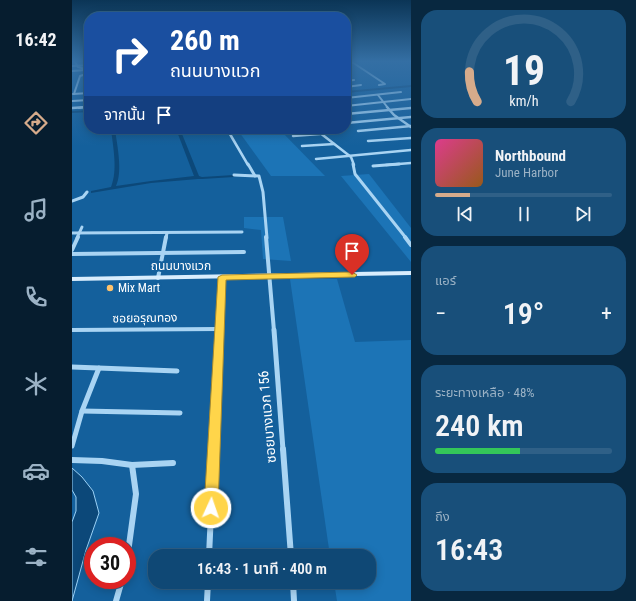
<!DOCTYPE html>
<html lang="th">
<head>
<meta charset="utf-8">
<style>
  :root { --surface:#0f4875; --page:#184f7a; --text:#f1f3f6; --muted:#9bb2c5; --line:#2f6087; --accent:#d6ab8b }
  body { margin:0; font-family:"Roboto Condensed","Noto Sans Thai",sans-serif; background:var(--page); color:var(--text); height:100vh; display:flex; flex-direction:column; font-size:15px; white-space:nowrap }
  * { box-sizing:border-box; margin:0 }
  p { font-size:13px; color:var(--muted) }
  .icon { flex:none; width:22px; height:22px; fill:none; stroke:currentColor; stroke-width:2; stroke-linecap:round; stroke-linejoin:round }
  .map { position:relative; flex:1; overflow:hidden }
  .sheet { display:flex; flex-direction:column; gap:10px; padding:10px; background:#082840; width:225px }
  .sheet>* { flex:none }
  .guide { position:absolute; left:12px; top:12px; width:267px; height:122px; border-radius:16px; box-shadow:0 2px 10px #0003,0 0 0 1px var(--line); background:#1a4fa0; color:#fff; overflow:hidden }
  .speed { position:absolute; left:12px; top:537px; display:flex; gap:8px; font-size:20px; font-weight:700; text-align:center }
  .speed>* { display:grid; place-content:center; width:52px; height:52px; border-radius:50%; background:var(--surface); box-shadow:0 2px 10px #0003,0 0 0 1px var(--line); line-height:1 }
  .speed .limit { border:6px solid #d22; background:#fff; color:#111 }
  .pin { position:absolute; display:grid; place-items:center; width:34px; height:34px; color:#fff; margin:-41px -17px; border-radius:50% 50% 50% 0; rotate:-45deg; box-shadow:0 0 4px #0007 }
  .pin .icon { rotate:45deg }
  .me { position:absolute; width:44px; margin:-22px; rotate:3deg; stroke-linejoin:round; filter:drop-shadow(0 0 3px #0008) }
  .turn { display:flex; align-items:center; gap:14px; height:84px; padding:0 20px; font-size:18px }
  .turn .icon { width:52px; height:52px; stroke-width:2.5 }
  .turn b { display:block; font-size:28px; line-height:34px }
  .then { display:flex; align-items:center; height:38px; padding:0 20px; background:#0003; gap:8px; font-size:15px }
  .big { font-size:30px; font-weight:600; line-height:1.1 }
  .sheet .card { flex:1; display:flex; flex-direction:column; justify-content:center; gap:6px; min-width:0; padding:0 14px; border-radius:16px; background:var(--page) }
  .sheet .dial { align-items:center; gap:0 }
  .dial svg { height:104px; overflow:visible; fill:none; stroke:var(--line); stroke-width:7; stroke-linecap:round; text-anchor:middle }
  .dial text { fill:var(--text); stroke:none }
  .song { display:flex; align-items:center; gap:12px }
  .cover { width:48px; height:48px; border-radius:6px; background:linear-gradient(135deg,hsl(330 70% 55%),hsl(30 70% 35%)) }
  .played { height:4px; border-radius:2px; background:linear-gradient(90deg,var(--accent) 20%,var(--line) 20%) }
  .keys { display:flex; justify-content:space-around; direction:ltr }
  .heat { display:flex; justify-content:space-between; align-items:center; font-size:22px; direction:ltr }
  .charge { height:6px; border-radius:3px; background:linear-gradient(90deg,#34c759 48%,var(--line) 0) }
  .trip { position:absolute; left:76px; top:549px; width:228px; height:40px; border-radius:16px; background:var(--surface); box-shadow:0 2px 10px #0003,0 0 0 1px var(--line); font-weight:600; line-height:40px; text-align:center }
  main { display:flex; flex:1; min-height:0 }
  .tab-bar { display:flex; flex-direction:column; width:72px; justify-content:space-around; align-items:center; background:#061d2f; color:var(--muted) }
  .tab-bar .icon { width:28px; height:28px }
  .tab-bar .active { color:var(--accent) }
  .tab-bar b { font-size:18px; color:var(--text) }
  .map>svg:first-child { display:block }
</style>
</head>
<body>
<main>
<nav class="tab-bar">
<b>16:42</b>
<svg class="icon active" aria-label="directions" viewBox="0 0 24 24"><path d="M12 3l9 9-9 9-9-9zM9 14v-3h6M13 9l2 2-2 2"/></svg>
<svg class="icon" aria-label="music" viewBox="0 0 24 24"><path d="M9 18V5l10-2v13"/><circle cx="6" cy="18" r="3"/><circle cx="16" cy="16" r="3"/></svg>
<svg class="icon" aria-label="phone" viewBox="0 0 24 24"><path d="M5 4h4l2 5-3 2q2 4 5 5l2-3 5 2v4C11 20 4 13 5 4z"/></svg>
<svg class="icon" aria-label="climate" viewBox="0 0 24 24"><path d="M12 3v18M4 7l16 10M4 17L20 7"/></svg>
<svg class="icon" aria-label="car" viewBox="0 0 24 24"><path d="M5 17H2v-5l4-1 3-4h7l3 4 3 1v5h-3M9 17h6M6 11h13"/><circle cx="7" cy="17" r="2"/><circle cx="17" cy="17" r="2"/></svg>
<svg class="icon" aria-label="filters" viewBox="0 0 24 24"><path d="M4 7h16M4 17h16"/><circle cx="9" cy="7" r="2"/><circle cx="15" cy="17" r="2"/></svg>
</nav>
<div class="map">
<svg width="339" height="601" viewBox="0 0 339 601">
  <rect width="100%" height="100%" fill="#14609c"/>
  <!-- green -->
  <g fill="#1c74b6">
    <path d="M165,129H207L253,176H199Z"/>
    <path d="M297,174L339,228V262L269,176Z"/>
    <path d="M172,217H211L219,261L191,259L189,230L172,228Z"/>
    <path d="M218,279H265L283,342L339,340V601H265L262,582H297V556H258Z"/>
  </g>
  <!-- water -->
  <path fill="#0c4879" stroke="#9bd1f6" d="M0,468L10,477L21,491L27,513L14,550L0,601V522L4,511V497L0,490Z"/>
  <g fill="none" stroke-linecap="round" stroke-linejoin="round">
    <!-- canal -->
    <g fill="#0c4879" fill-rule="evenodd">
      <path d="M339,85V87L274,93V91Z"/>
      <path d="M17,110V112L0,113V111Z"/>
      <path d="M39,129H43C45,145 51,171 44,186L79,181L122,176L104,129H108L127,176L130,177L162,175L164,176L162,177L130,179H126L79,183L19,193V191L39,187C46,170 41,147 39,129Z"/>
    </g>
    <!-- minor-far5 -->
    <g stroke="#a9d4f3" stroke-width="2">
      <path d="M3,62L6,67L17,70"/>
      <path d="M280,62L313,84L307,85"/>
      <path d="M0,66L17,65"/>
      <path d="M0,71L13,70"/>
      <path d="M274,81L282,80"/>
      <path d="M274,87L289,85"/>
      <path d="M1,94L17,93"/>
      <path d="M2,94L8,76L17,73"/>
      <path d="M306,95L316,108"/>
      <path d="M274,98L329,92"/>
      <path d="M0,101L17,100"/>
      <path d="M274,106L339,99"/>
      <path d="M7,108L14,107L13,100"/>
    </g>
    <!-- minor-far4 -->
    <g stroke="#a9d4f3" stroke-width="2.5">
      <path d="M315,107L322,115L339,127"/>
      <path d="M0,108L14,107"/>
      <path d="M274,114L339,108"/>
      <path d="M274,123L339,117"/>
      <path d="M155,129L176,165"/>
      <path d="M243,129L279,157L282,165"/>
      <path d="M286,131L339,126"/>
      <path d="M221,136L248,134"/>
      <path d="M296,141L339,138"/>
      <path d="M230,146L262,144"/>
      <path d="M244,159L339,150"/>
      <path d="M314,165L339,163"/>
    </g>
    <!-- minor-far3 -->
    <g stroke="#a9d4f3" stroke-width="3">
      <path d="M176,164L183,176"/>
      <path d="M281,164L283,174L334,238"/>
      <path d="M301,166L327,164"/>
      <path d="M162,175L187,176L191,192L195,238"/>
      <path d="M0,201L11,197L15,192"/>
      <path d="M0,233L170,232"/>
      <path d="M5,238L10,227"/>
      <path d="M94,238L95,233"/>
    </g>
    <!-- minor-far2 -->
    <g stroke="#a9d4f3" stroke-width="4">
      <path d="M194,237L202,331"/>
      <path d="M333,237L339,245"/>
      <path d="M0,250L6,237"/>
      <path d="M0,254L172,252"/>
      <path d="M86,278L94,237"/>
      <path d="M0,330L147,329"/>
      <path d="M147,331L150,277"/>
    </g>
    <!-- minor-far1 -->
    <g stroke="#a9d4f3" stroke-width="5">
      <path d="M202,330L211,450"/>
      <path d="M0,367L105,371"/>
      <path d="M10,411L108,413"/>
      <path d="M0,446L10,411L27,368"/>
      <path d="M142,450L148,330"/>
    </g>
    <!-- minor -->
    <g stroke="#a9d4f3" stroke-width="6">
      <path d="M211,449L219,556"/>
      <path d="M0,460L30,461L60,465L64,494L55,560"/>
      <path d="M60,465L101,463"/>
      <path d="M137,556L142,449"/>
      <path d="M221,582L222,601"/>
      <path d="M44,601L50,580"/>
      <path d="M135,601L136,582"/>
    </g>
    <!-- secondary -->
    <path fill="#d9edfd" fill-rule="evenodd" d="M339,271V275L0,281V277Z"/>
  </g>
  <!-- sky -->
  <linearGradient id="sky" x2="0" y2="1"><stop stop-color="#0b3556"/><stop offset="0.42" stop-color="#346fa4"/><stop offset="1" stop-color="#346fa4" stop-opacity="0"/></linearGradient>
  <rect width="339" height="146" fill="url(#sky)"/>
  <!-- route -->
  <path fill="#ffd54a" stroke="#a68a30" d="M280,272L285,275L283,277L154,280L146,508L144,513L139,515L134,513L132,508L146,277L150,275Z"/>
  <!-- markers -->
  <circle fill="#ffc36c" stroke="#14609c" stroke-width="1.5" cx="38" cy="288" r="4"/>
  <g text-anchor="middle" stroke-width="4" stroke-linejoin="round" paint-order="stroke">
    <!-- street labels -->
    <g font-size="12" fill="#fff" stroke="#14609c">
      <text x="109" y="270">ถนนบางแวก</text>
      <text transform="translate(73 318) rotate(-1)" y="4">ซอยอรุณทอง</text>
    </g>
    <!-- poi labels -->
    <g font-size="12" fill="#fff" stroke="#14609c" text-anchor="start">
      <text x="46" y="292">Mix Mart</text>
    </g>
    <!-- near-street labels -->
    <g font-size="14" fill="#fff" stroke="#14609c">
      <text transform="translate(195 417) rotate(-95)" y="5">ซอยบางแวก 156</text>
    </g>
  </g>
</svg>
<div class="speed"><div class="limit">30</div></div>
<div class="pin" style="left:280px;top:275px;background:#d93025"><svg class="icon" aria-label="arrive" viewBox="0 0 24 24"><path d="M6 21V4h12l-3 4 3 4H6"/></svg></div>
<svg class="me" style="left:139px;top:508px" viewBox="-20 -20 40 40"><circle r="17" fill="#ffd54a" stroke="#fff" stroke-width="3"/><path d="M0-11L8 9 0 5-8 9z" fill="#fff"/></svg>
<div class="trip">16:43 · 1 นาที · 400 m</div>
<div class="guide">
<div class="turn"><svg class="icon" aria-label="right" viewBox="0 0 24 24"><path d="M7 20v-9h11M14 6l5 5-5 5"/></svg><div><b>260 m</b>ถนนบางแวก</div></div>
<div class="then">จากนั้น<svg class="icon" aria-label="arrive" viewBox="0 0 24 24"><path d="M6 21V4h12l-3 4 3 4H6"/></svg></div>
</div>
</div>
<section class="sheet">
<div class="card dial"><svg viewBox="0 0 100 80">
<path d="M14 69A42 42 0 1 1 86 69"/>
<path d="M14 69A42 42 0 0 1 8 46" stroke="#d6ab8b"/>
<text x="50" y="56" font-size="32" font-weight="700">19</text>
<text x="50" y="72" font-size="11">km/h</text>
</svg></div>
<div class="card">
<div class="song"><i class="cover"></i><div><b>Northbound</b><p>June Harbor</p></div></div>
<div class="played"></div>
<div class="keys"><svg class="icon" aria-label="previous" viewBox="0 0 24 24"><path d="M18 5L8 12l10 7zM5 5v14"/></svg><svg class="icon" aria-label="pause" viewBox="0 0 24 24"><path d="M8 5v14M16 5v14"/></svg><svg class="icon" aria-label="next" viewBox="0 0 24 24"><path d="M6 5l10 7-10 7zM19 5v14"/></svg></div>
</div>
<div class="card"><p>แอร์</p>
<div class="heat"><a>−</a><b class="big">19°</b><a>+</a></div>
</div>
<div class="card"><p>ระยะทางเหลือ · 48%</p><b class="big">240 km</b><div class="charge"></div></div>
<div class="card"><p>ถึง</p><b class="big">16:43</b></div>
</section>
</main>
</body>
</html>
